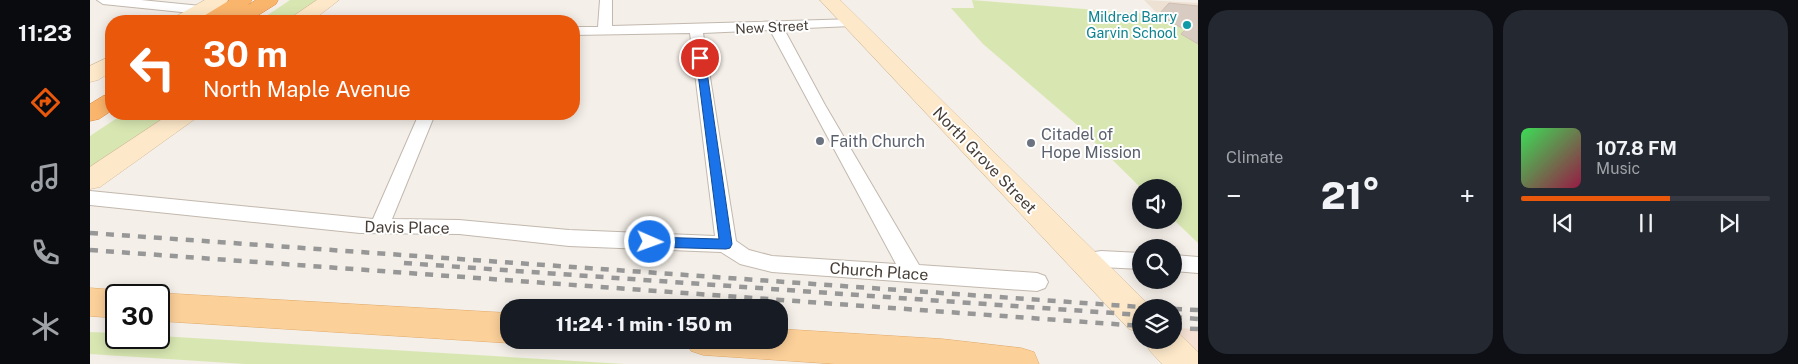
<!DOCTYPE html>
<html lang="en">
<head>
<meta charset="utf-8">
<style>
  :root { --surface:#171b24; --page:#242831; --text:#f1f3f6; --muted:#9ea1a6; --line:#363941; --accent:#ea580c }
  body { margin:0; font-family:"Public Sans",sans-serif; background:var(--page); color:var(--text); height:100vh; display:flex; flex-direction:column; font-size:19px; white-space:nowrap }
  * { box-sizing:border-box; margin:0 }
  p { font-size:16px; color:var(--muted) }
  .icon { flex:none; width:28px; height:28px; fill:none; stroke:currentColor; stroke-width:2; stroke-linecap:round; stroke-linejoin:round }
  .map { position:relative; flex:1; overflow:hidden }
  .sheet { display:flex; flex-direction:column; gap:10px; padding:10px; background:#0d0f14; width:600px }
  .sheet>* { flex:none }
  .top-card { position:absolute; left:15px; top:15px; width:475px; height:105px; border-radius:20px; box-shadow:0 2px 12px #0003; background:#ea580c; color:#fff; overflow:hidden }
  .controls { position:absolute; left:1042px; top:179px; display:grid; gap:10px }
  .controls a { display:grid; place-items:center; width:50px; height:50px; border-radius:50%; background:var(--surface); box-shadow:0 2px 12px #0003; font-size:25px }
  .speed { position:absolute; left:15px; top:284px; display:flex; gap:10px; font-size:25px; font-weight:700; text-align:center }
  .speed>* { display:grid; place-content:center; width:65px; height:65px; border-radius:50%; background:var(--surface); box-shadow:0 2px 12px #0003; line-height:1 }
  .speed .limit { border:2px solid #111; border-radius:8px; background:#fff; color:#111 }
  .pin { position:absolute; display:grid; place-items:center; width:42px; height:42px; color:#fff; margin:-21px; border:2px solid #fff; border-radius:50%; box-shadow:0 1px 5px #0007 }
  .me { position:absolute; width:55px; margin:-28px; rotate:92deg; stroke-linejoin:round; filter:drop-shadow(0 0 4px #0008) }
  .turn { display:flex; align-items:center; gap:18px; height:105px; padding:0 15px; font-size:22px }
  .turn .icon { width:65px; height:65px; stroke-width:2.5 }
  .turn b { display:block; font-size:35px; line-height:42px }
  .big { font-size:38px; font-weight:800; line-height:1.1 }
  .sheet .card { flex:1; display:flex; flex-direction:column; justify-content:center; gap:8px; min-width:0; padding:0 18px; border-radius:20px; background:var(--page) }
  .song { display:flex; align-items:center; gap:15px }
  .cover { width:60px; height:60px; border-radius:8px; background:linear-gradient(135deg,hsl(130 70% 55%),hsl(340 70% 35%)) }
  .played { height:5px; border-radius:2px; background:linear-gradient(90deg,var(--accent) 60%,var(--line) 60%) }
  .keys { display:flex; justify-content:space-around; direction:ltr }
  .heat { display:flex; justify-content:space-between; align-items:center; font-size:28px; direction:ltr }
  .sheet .tiles { flex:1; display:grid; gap:10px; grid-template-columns:repeat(2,1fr) }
  .trip { position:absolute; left:410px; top:299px; width:288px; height:50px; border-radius:20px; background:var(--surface); box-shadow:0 2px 12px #0003; font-weight:800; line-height:50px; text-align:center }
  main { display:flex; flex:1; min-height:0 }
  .tabs { display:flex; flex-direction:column; width:90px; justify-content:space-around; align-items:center; background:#090b0e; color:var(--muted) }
  .tabs .icon { width:35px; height:35px }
  .tabs .active { color:var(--accent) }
  .tabs b { font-size:22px; color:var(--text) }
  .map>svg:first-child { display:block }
</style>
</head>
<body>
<main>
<nav class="tabs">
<b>11:23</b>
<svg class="icon active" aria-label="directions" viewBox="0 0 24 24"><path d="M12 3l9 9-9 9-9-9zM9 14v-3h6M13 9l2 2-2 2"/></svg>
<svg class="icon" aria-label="music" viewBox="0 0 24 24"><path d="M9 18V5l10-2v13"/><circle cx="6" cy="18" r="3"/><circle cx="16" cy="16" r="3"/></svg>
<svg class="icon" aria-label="phone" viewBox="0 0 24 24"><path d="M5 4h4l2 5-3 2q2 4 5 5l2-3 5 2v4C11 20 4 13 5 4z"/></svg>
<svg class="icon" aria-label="climate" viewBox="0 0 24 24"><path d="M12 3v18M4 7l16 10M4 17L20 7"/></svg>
</nav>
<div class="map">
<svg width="1108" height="364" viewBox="0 0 1108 364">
  <rect width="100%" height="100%" fill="#f4efe8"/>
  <!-- commercial -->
  <path fill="#f5e2d4" d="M1084,328L1108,329V364L1084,340Z"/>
  <!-- education -->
  <path fill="#ede1d3" d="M1054,0L1108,3V42L1092,35L1094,29L1069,15Z"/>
  <!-- green -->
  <g fill="#d8e7b2">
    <path d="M200,0H229L200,21H169Z"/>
    <path d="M882,0L1069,15L1094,29L1092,35L1108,42V243L1084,220V188H1051L986,124L893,44L861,8H884Z"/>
    <path d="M33,114H87L0,176V136Z"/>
    <path d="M0,332L26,333V338H69V336L535,364H155L0,354Z"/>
  </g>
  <!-- building -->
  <path fill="#d8cbc1" stroke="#d0bfb1" d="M1079,3L1108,6V44L1091,34L1095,30L1078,20L1080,18L1070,13Z"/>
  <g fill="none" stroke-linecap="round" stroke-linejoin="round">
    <!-- minor casing -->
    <g stroke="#c2b8ae" stroke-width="2">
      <g id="minor">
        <path d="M7,0H51L111,6L118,10L111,14L13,4Z"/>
        <path d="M510,0H522V26L766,19L768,22L761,26L694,29L735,105L829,265L947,273L955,276L958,282L955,288L947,291L682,272L650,264L631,252L479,246L369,234L270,233L0,205V191L283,219L329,114H345L302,219L369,220L479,230L625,236L600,33L484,35V27H508ZM680,30L806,264L682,256L659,250L646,241L613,33Z"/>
        <path d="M1011,251L1051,253V269L1011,267L994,269L986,267L983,261L986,255Z"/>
        <path d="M1084,255L1108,257V273L1084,271Z"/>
      </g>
    </g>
    <!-- secondary casing -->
    <g stroke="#d6bd9c" stroke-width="1">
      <g id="secondary">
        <path d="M115,0H138L136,4L106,21H82L85,17Z"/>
        <path d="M227,0H249L222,21H199L202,17Z"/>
        <path d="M730,0H750L1062,308H1051V333L1039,329Z"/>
        <path d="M21,56V72L8,80L0,82V66Z"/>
        <path d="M80,114H108L105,119L10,187L0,189V167Z"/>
        <path d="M1084,329L1108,352V364H1072L1060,351L1054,340H1084Z"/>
      </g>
    </g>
    <!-- primary casing -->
    <g stroke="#e1aa69" stroke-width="1">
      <g id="primary">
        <path d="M0,288L26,290L38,294L26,295V318L0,316Z"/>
        <path d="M69,293L419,313V340H427L419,343L69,321V295H63Z"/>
        <path d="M689,329L852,339L931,348L944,352L949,364H746L613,355L601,351L595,340H689Z"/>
      </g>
    </g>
    <!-- motorway casing -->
    <g stroke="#da873c" stroke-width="1">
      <g id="motorway">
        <path d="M140,0H162L158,5L166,0H188L186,4L159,21H136L139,17L132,21H109L112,17Z"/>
        <path d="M21,94V111L9,119L0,121V104L13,96Z"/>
      </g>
    </g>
    <!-- minor -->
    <use href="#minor" fill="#fff" fill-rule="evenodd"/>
    <!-- secondary -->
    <use href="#secondary" fill="#fde8c9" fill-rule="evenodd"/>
    <!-- primary -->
    <use href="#primary" fill="#fcd099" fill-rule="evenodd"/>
    <!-- motorway -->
    <use href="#motorway" fill="#fab56d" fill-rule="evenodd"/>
    <!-- rail -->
    <g stroke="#979797" stroke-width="4.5" stroke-dasharray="8 8" stroke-linecap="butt">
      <path d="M0,233L1065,308"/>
      <path d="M0,250L1051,326"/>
      <path d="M314,263L1051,315"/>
      <path d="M1084,309L1108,310"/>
      <path d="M1084,317L1108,319"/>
      <path d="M1084,328L1108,329"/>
    </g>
  </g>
  <!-- route -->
  <path fill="#1a73e8" stroke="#114b97" d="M607,56H613L615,58L642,244L640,248L636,249L560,247L556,245L554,242L556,239L560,237L629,239L606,58Z"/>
  <!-- markers -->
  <circle fill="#0f9aa8" stroke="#fff" stroke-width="2" cx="1097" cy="25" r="5"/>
  <g fill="#6b7280" stroke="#fff" stroke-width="2">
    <circle cx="730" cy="141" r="5"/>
    <circle cx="941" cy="143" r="5"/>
  </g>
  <g text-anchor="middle" stroke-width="4" stroke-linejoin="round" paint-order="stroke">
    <!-- far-culture labels -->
    <g font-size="14" fill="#0d838f" stroke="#fff" text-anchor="end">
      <text x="1087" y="22">Mildred Barry<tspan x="1087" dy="16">Garvin School</tspan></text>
    </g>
    <!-- far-street labels -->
    <g font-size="14" fill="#473e37" stroke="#fff">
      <text transform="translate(682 27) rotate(-3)" y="5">New Street</text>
    </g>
    <!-- worship labels -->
    <g font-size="16" fill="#5b616d" stroke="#fff" text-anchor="start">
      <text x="951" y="140">Citadel of<tspan x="951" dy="18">Hope Mission</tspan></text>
      <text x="740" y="147">Faith Church</text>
    </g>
    <!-- street labels -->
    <g font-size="16" fill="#473e37" stroke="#fff">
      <text transform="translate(895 160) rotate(46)" y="6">North Grove Street</text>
      <text transform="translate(317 227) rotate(1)" y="6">Davis Place</text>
      <text transform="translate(789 271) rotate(4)" y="6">Church Place</text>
    </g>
  </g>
</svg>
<div class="controls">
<a><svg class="icon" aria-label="sound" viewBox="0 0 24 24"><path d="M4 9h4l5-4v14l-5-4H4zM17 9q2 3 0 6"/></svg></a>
<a><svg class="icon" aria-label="search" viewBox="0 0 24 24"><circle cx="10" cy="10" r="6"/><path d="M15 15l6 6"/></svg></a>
<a><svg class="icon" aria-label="layers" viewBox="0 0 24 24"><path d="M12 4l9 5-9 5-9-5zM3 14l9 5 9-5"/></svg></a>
</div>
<div class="speed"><div class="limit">30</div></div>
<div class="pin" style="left:610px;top:58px;background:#d93025"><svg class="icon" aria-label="arrive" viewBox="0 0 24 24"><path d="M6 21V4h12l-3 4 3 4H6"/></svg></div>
<svg class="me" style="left:560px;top:242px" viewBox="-20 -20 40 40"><circle r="17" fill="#1a73e8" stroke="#fff" stroke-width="3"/><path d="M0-11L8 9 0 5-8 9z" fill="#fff"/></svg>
<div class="trip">11:24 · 1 min · 150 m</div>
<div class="top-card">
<div class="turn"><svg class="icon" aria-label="left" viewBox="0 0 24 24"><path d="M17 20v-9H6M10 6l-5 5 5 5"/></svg><div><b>30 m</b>North Maple Avenue</div></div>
</div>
</div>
<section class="sheet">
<div class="tiles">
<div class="card"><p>Climate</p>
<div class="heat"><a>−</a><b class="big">21°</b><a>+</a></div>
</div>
<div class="card">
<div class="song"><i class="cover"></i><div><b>107.8 FM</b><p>Music</p></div></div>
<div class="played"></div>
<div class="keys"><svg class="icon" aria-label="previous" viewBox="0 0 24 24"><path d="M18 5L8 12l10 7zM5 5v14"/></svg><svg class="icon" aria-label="pause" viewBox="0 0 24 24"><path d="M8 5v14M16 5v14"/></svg><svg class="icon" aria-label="next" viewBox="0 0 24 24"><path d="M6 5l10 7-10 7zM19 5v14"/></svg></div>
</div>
</div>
</section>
</main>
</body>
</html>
